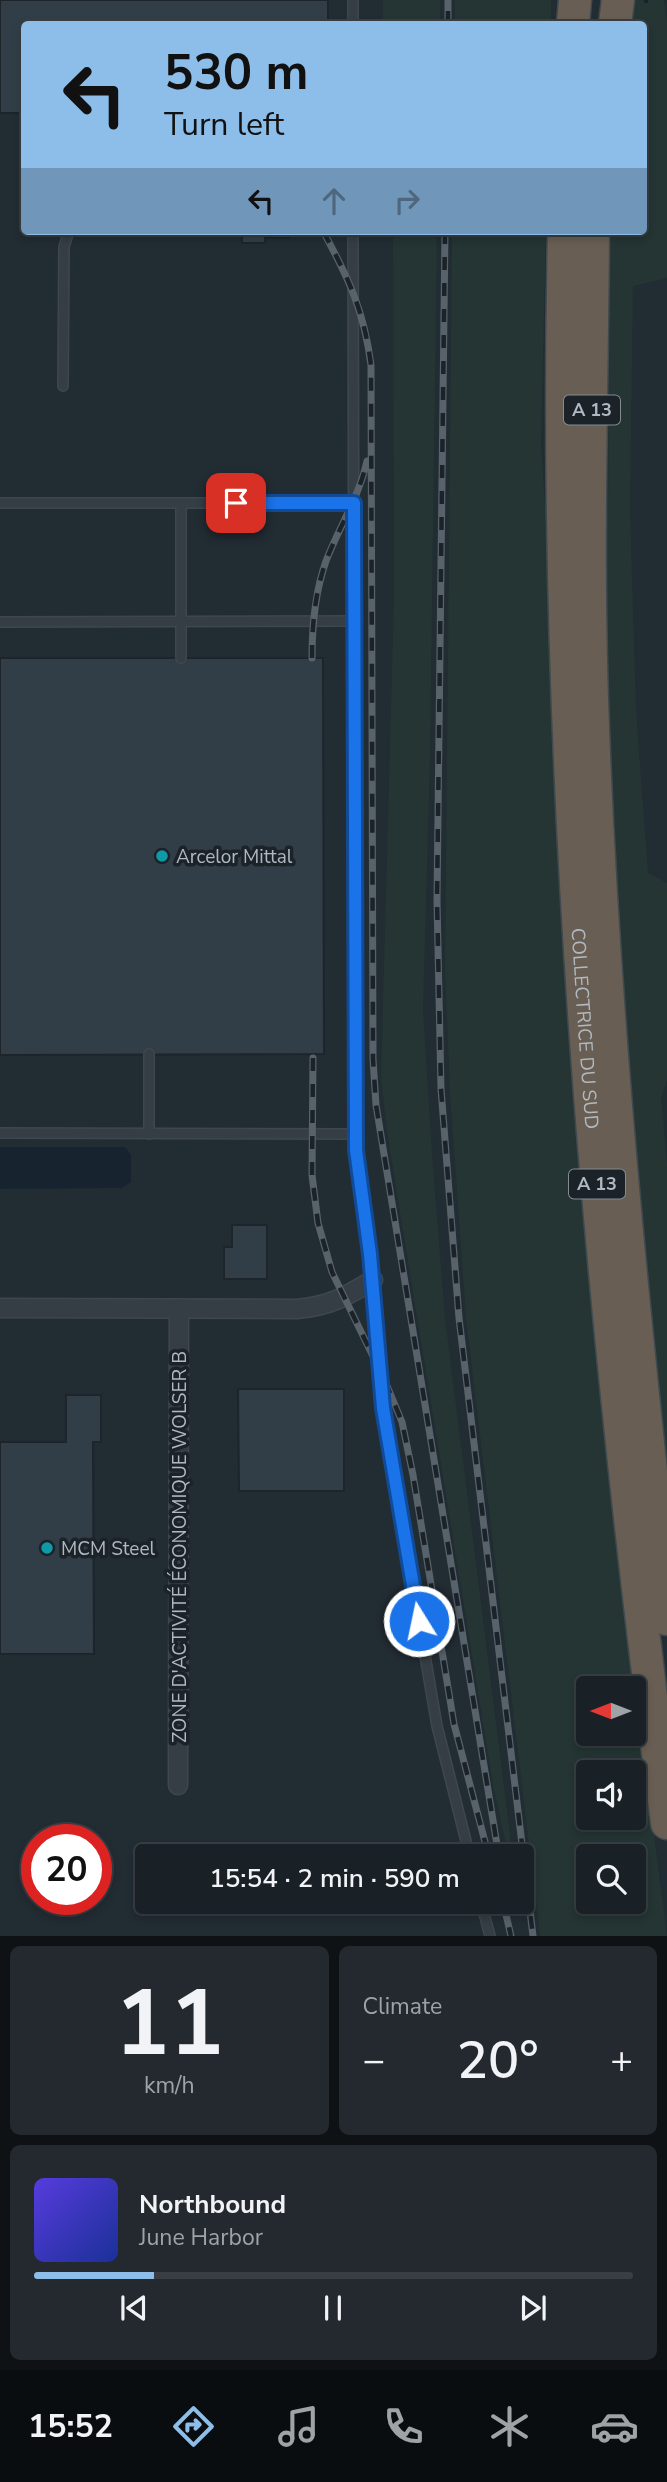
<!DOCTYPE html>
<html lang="en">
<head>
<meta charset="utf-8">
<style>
  :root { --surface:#1a2126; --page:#23292e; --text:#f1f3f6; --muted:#9fa3a7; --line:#383e43; --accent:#8dbde9 }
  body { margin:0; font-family:"Nunito Sans",sans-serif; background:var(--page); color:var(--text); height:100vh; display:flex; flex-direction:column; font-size:26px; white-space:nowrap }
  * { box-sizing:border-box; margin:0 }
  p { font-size:23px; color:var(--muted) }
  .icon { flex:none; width:38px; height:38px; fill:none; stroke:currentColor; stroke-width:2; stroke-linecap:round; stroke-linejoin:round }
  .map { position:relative; height:1936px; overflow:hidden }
  .details { display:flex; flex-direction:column; gap:10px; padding:10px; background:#0e1215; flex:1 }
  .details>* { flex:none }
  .top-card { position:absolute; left:21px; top:21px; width:626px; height:214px; border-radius:7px; box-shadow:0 4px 10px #0003,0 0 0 2px var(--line); background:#8dbde9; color:#111; overflow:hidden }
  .needle { width:46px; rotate:270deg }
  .controls { position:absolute; left:576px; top:1676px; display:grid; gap:14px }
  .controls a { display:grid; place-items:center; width:70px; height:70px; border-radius:7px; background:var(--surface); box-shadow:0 4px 10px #0003,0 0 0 2px var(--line); font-size:35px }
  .speed { position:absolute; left:21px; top:1824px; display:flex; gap:14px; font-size:35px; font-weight:700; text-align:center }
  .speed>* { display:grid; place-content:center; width:91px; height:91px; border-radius:50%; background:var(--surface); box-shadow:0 4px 10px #0003,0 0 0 2px var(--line); line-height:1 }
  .speed .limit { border:10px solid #d22; background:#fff; color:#111 }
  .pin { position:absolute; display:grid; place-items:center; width:60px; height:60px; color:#fff; margin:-30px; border-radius:14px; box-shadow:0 4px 10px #0006 }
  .me { position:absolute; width:77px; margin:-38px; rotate:350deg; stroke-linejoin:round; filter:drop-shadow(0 0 5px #0008) }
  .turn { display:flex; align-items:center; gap:24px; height:147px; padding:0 28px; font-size:32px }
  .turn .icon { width:91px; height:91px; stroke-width:2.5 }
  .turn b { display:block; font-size:49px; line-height:60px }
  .lanes { display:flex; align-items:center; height:66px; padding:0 28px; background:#0003; justify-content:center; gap:35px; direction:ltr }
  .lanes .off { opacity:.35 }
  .big { font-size:52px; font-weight:600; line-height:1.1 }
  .details .tile { flex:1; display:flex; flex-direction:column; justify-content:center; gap:10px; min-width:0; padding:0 24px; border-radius:10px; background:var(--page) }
  .details .dial { align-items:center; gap:0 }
  .dial b { font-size:91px; line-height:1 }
  .song { display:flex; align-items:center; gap:21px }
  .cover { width:84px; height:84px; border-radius:10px; background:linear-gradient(135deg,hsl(250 70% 55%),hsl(230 70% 35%)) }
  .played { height:7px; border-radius:4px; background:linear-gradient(90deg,var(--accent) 20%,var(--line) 20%) }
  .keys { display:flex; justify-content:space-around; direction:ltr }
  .heat { display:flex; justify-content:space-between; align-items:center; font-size:38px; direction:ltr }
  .details .tiles { flex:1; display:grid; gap:10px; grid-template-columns:1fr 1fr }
  .tile:last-child { grid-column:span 2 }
  .trip { position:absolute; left:135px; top:1844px; width:399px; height:70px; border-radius:7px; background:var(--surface); box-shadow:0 4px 10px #0003,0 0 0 2px var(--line); font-weight:600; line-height:70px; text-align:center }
  .tab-bar { display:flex; height:112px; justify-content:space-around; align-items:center; background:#0a0d0f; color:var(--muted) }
  .tab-bar .icon { width:49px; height:49px }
  .tab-bar .selected { color:var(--accent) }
  .tab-bar b { font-size:32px; color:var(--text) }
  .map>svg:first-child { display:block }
</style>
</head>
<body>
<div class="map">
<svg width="667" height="1936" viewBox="0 0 667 1936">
  <rect width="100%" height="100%" fill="#222c33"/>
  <!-- green -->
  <g fill="#243534" fill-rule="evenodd">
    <rect x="383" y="0" width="57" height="24"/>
    <rect x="455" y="0" width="96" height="24"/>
    <path d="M632,0H664L667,22V278L633,286L630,508L636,710L648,873L667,883V1081L661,1097L667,1163V1491L637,1182L618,918L602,586L608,501L610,231H644V24H628Z"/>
    <path d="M393,231H437L430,759L423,1011L432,1154L445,1318L513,1857H509L494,1790L388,1138L381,1078L394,597Z"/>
    <path d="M452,231H546L541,446L629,1639L667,1936H540L466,1318L450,1093L445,971ZM588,1689H634V1734H588ZM588,1773H634V1818H588ZM588,1857H634V1902H588Z"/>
  </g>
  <!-- water -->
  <path fill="#17242f" d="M0,1147H125L131,1155V1182L122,1188L0,1189Z"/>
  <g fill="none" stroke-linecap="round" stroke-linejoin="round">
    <!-- stream -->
    <path stroke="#17242f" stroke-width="4.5" d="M646,1V0"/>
  </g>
  <!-- building -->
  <g fill="#323e47" stroke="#1d252b" stroke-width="2">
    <path d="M0,0H328V21L306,22V24H24V113H0Z"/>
    <path d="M242,231H289V238H265V243H242Z"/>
    <path d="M0,658H323L324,1054L0,1055Z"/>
    <path d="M232,1225H267V1279H224V1247H232Z"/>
    <path d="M238,1389H344V1491H239Z"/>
    <path d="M66,1395H101V1442H93L94,1654H0V1442H66Z"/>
  </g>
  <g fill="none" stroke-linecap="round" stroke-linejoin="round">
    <!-- service casing -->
    <g stroke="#3f474e" stroke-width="12">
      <g id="service">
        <path d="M353,0V24"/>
        <path d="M353,231L355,1134L357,1165L370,1254L383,1408L437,1726L470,1857"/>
        <path d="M63,386L64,247L69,231"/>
        <path d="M0,503H354"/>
        <path d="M181,503V658"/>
        <path d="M0,622L354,621"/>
        <path d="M0,1133L355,1134"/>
        <path d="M149,1134V1054"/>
        <path d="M481,1902L490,1936"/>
      </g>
    </g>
    <!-- minor casing -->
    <g stroke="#3f474e" stroke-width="21">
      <g id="minor">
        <path d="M0,1308L297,1309C330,1306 345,1297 373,1280"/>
        <path d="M178,1785L179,1309"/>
      </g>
    </g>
    <!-- motorway casing -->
    <g stroke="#40494f" stroke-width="35">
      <g id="motorway">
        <path d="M573,24L575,0"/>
        <path d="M615,24L618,0"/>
        <path id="s1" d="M564,231C552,763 598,1295 667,1823"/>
        <path d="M593,231C592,387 587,543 592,699C602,1007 633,1313 667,1619"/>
      </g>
    </g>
    <!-- service -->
    <use href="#service" stroke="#353e44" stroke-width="9"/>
    <!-- minor -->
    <use href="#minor" stroke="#353e44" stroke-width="18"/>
    <!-- motorway -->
    <use href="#motorway" stroke="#695e53" stroke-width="32"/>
    <!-- rail casing -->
    <g stroke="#58626b" stroke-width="7">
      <g id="rail">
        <path d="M448,24V0"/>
        <path d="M323,231C349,279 364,311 371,365L373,1059L376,1105L499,1857"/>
        <path d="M445,231L437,900L441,1089L459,1318L533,1936"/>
        <path d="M312,658C312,625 315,592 326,561C339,527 359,497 367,461"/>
        <path d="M313,1058L312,1175L318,1223L332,1272L385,1381L402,1422L413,1475L454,1724L489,1857"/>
        <path d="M503,1902L511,1936"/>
      </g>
    </g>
    <!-- rail -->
    <use href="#rail" stroke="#1b2329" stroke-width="4.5" stroke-dasharray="13" stroke-linecap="butt"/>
  </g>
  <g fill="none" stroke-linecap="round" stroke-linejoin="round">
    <!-- route casing -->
    <g stroke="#114b97" stroke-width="18">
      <path id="route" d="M236,503H354L356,1150L370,1254L383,1408L419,1621"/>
    </g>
    <!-- route -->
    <use href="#route" stroke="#1a73e8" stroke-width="12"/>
  </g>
  <!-- markers -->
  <g fill="#0f9aa8" stroke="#1b2329" stroke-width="2.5">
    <circle cx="162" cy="856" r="7"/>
    <circle cx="47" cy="1548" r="7"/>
  </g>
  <g text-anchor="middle" stroke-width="7" stroke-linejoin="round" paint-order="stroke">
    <!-- shield labels -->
    <g fill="#1b2329" stroke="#838c93" stroke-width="2">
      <rect x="564" y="395.5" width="56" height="29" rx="5"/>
      <rect x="569" y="1169.5" width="56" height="29" rx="5"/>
    </g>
    <g font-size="18" font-weight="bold" fill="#b0b9c1">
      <text x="592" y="416">A 13</text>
      <text x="597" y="1190">A 13</text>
    </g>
    <!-- poi labels -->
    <g font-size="19" fill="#b0b9c1" stroke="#1b2329" text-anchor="start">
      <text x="176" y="863">Arcelor Mittal</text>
      <text x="61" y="1555">MCM Steel</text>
    </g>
    <!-- street labels -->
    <g font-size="19" fill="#b0b9c1" stroke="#1b2329">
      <text dy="7" stroke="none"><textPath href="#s1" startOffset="798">COLLECTRICE DU SUD</textPath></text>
      <text transform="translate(179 1547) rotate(-90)" y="7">ZONE D'ACTIVITÉ ÉCONOMIQUE WOLSER B</text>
    </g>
  </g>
</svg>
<div class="controls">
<a><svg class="needle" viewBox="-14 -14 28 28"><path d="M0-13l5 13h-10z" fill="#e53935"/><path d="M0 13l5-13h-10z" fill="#9fa3a7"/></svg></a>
<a><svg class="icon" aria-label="sound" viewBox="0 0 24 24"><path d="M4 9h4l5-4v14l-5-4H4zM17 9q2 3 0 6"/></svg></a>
<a><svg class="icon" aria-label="search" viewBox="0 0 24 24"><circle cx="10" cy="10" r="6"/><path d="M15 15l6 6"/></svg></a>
</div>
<div class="speed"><div class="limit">20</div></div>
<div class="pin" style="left:236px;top:503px;background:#d93025"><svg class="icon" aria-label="arrive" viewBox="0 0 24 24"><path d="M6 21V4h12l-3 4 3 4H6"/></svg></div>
<svg class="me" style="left:419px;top:1621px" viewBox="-20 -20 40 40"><circle r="17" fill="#1a73e8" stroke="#fff" stroke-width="3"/><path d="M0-11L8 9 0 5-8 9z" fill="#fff"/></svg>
<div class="trip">15:54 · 2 min · 590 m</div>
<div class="top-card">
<div class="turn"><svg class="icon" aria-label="left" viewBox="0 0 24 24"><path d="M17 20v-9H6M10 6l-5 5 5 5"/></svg><div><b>530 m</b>Turn left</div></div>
<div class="lanes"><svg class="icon" aria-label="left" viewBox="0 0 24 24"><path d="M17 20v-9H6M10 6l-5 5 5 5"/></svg><svg class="icon off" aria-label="ahead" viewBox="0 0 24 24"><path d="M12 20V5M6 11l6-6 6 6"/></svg><svg class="icon off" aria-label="right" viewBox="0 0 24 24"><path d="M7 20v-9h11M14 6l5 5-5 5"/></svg></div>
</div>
</div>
<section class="details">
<div class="tiles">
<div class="tile dial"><b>11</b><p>km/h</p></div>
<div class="tile"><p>Climate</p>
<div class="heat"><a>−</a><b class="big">20°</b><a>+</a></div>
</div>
<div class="tile">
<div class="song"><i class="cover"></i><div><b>Northbound</b><p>June Harbor</p></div></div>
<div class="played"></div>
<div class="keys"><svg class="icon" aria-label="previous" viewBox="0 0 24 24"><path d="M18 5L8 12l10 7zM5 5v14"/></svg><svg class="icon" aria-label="pause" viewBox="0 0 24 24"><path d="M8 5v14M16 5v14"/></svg><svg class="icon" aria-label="next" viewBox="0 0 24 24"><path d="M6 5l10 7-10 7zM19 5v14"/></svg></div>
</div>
</div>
</section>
<nav class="tab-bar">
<b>15:52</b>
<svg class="icon selected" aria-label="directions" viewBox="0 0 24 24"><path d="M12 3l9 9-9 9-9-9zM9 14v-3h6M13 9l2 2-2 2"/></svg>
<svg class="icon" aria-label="music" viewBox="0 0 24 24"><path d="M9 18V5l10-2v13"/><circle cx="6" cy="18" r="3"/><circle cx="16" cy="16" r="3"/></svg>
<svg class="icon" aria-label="phone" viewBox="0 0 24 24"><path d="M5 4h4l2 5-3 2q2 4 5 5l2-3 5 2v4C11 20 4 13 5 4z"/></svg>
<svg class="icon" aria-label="climate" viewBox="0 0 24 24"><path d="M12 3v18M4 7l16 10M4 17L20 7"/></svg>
<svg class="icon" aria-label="car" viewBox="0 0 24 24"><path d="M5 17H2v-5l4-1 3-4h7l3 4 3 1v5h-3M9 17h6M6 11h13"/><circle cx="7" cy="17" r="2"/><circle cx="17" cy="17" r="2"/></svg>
</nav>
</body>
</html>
